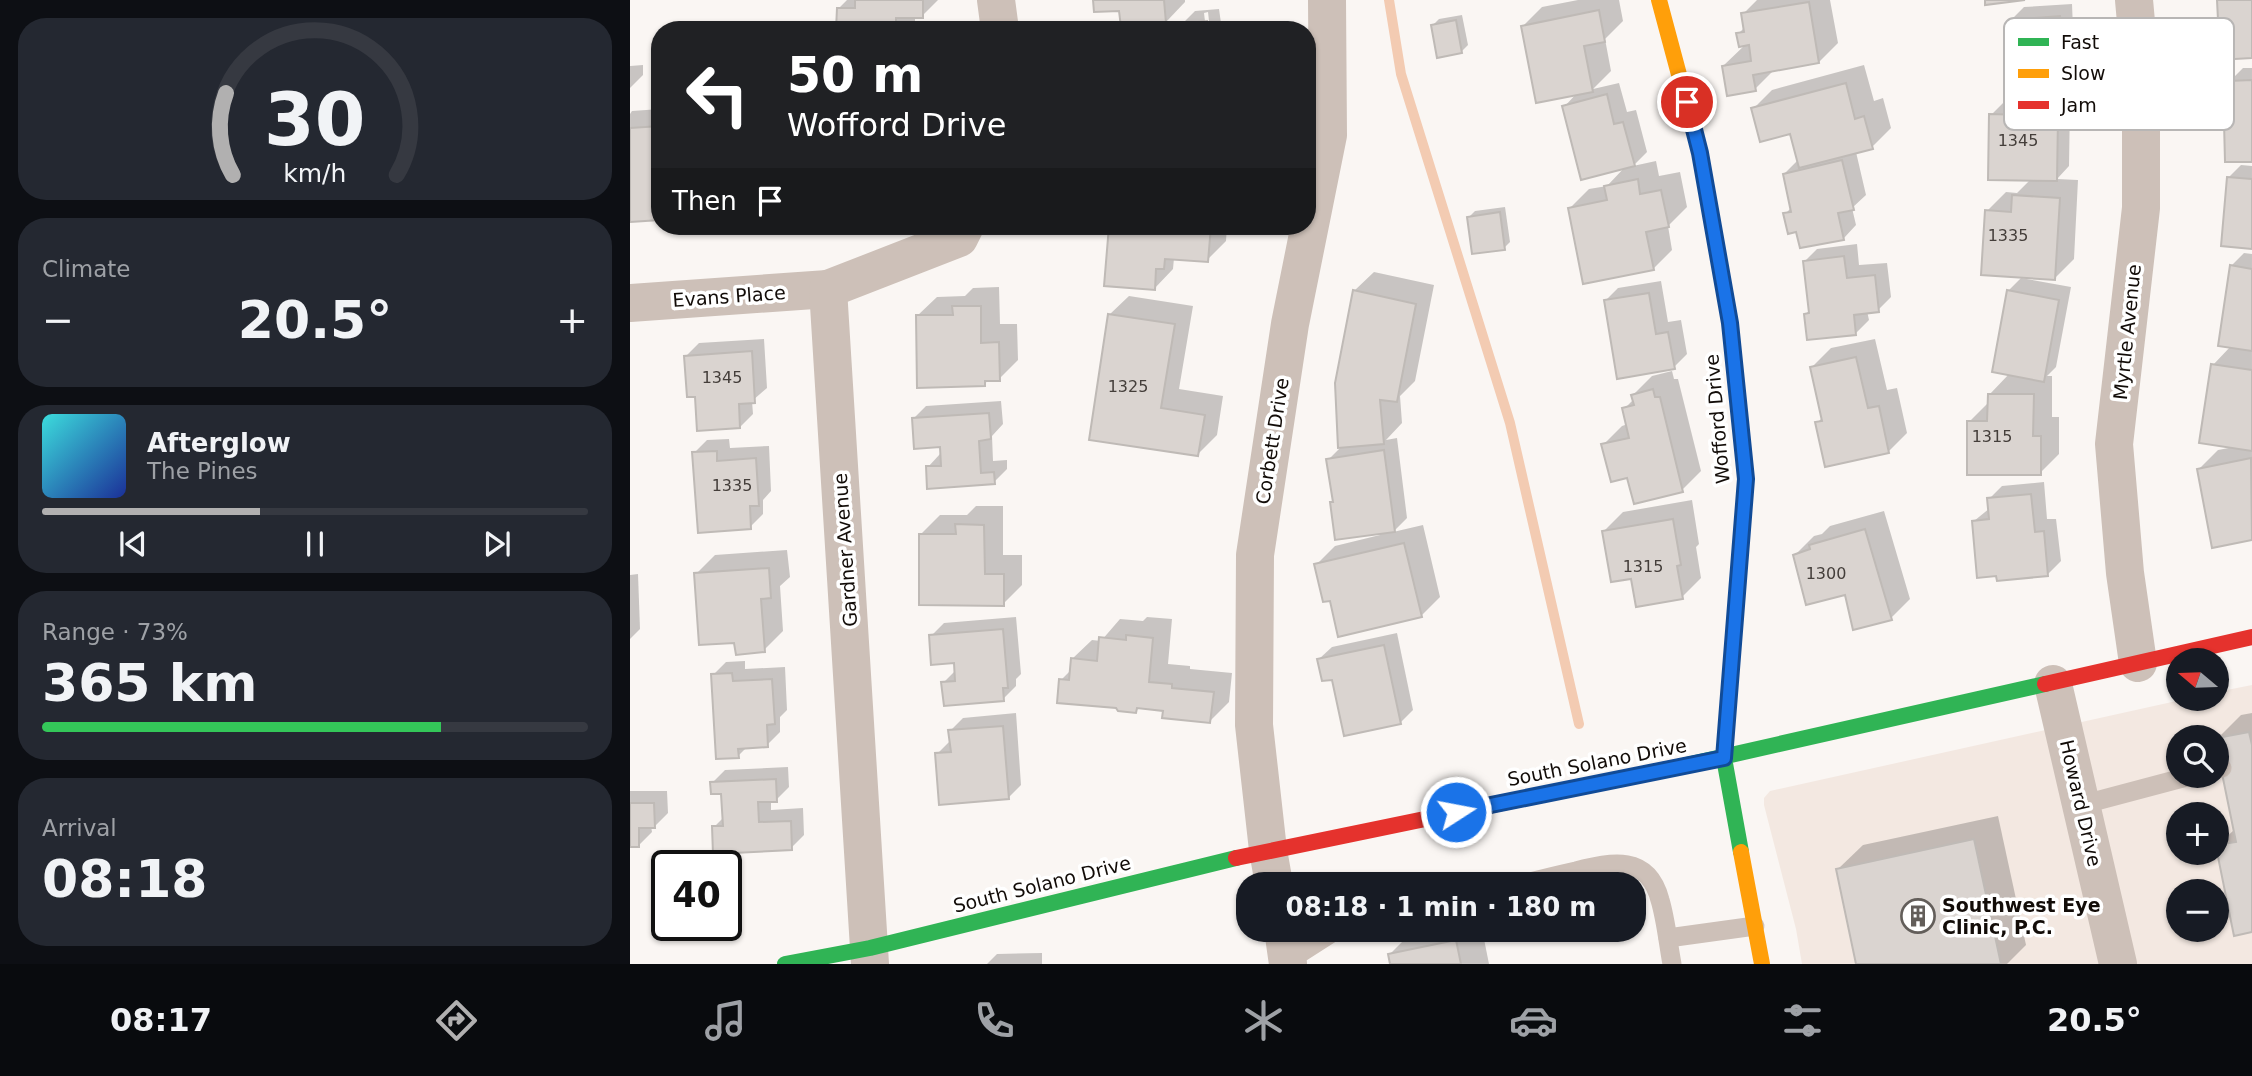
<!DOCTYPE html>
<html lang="en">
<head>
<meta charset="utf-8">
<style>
  :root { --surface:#171b24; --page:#242831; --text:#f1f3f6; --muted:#9ea1a6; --line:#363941; --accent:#b1b0b0 }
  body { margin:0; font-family:"DejaVu Sans",sans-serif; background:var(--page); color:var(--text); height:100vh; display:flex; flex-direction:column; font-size:26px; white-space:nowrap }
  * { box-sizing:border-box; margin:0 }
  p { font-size:23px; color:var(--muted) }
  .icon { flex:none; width:38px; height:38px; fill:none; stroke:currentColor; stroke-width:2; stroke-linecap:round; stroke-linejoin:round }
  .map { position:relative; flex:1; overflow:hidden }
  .panel { display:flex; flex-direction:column; gap:18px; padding:18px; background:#0d0f14; width:630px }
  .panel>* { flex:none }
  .guide { position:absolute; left:21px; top:21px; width:665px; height:214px; border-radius:28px; box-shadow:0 2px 5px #0004; background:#202124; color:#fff; overflow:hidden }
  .needle { width:46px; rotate:289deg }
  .buttons { position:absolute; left:1536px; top:648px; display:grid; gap:14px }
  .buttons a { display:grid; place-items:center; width:63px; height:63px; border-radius:50%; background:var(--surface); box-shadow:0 2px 5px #0004; font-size:35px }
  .speed { position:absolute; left:21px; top:850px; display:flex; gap:14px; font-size:35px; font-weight:700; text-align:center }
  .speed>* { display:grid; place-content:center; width:91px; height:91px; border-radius:50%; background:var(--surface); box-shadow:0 2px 5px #0004; line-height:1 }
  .speed .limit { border:4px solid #111; border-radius:10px; background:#fff; color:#111 }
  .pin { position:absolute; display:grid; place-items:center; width:60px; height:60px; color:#fff; margin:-30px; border:4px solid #fff; border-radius:50%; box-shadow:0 2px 7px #0007 }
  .me { position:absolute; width:77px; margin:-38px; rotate:79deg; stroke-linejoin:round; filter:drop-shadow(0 0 5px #0008) }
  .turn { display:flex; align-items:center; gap:24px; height:147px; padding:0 21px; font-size:32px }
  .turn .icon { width:91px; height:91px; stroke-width:2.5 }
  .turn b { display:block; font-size:49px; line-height:60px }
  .then { display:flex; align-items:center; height:66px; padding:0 21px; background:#0003; gap:14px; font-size:26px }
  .big { font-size:52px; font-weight:700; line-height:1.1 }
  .panel .card { flex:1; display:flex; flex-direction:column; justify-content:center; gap:10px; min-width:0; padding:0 24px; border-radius:28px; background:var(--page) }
  .panel .dial { align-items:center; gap:0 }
  .dial svg { height:182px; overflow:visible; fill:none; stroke:var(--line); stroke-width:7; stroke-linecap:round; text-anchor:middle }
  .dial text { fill:var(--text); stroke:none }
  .song { display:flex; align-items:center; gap:21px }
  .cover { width:84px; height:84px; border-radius:10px; background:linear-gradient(135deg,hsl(180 70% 55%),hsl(230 70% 35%)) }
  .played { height:7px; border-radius:4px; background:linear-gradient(90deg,var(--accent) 40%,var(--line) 40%) }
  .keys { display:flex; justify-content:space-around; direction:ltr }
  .heat { display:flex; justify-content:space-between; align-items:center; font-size:38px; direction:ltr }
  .charge { height:10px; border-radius:5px; background:linear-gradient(90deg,#34c759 73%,var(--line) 0) }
  .trip { position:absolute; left:606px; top:872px; width:410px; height:70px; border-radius:28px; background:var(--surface); box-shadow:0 2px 5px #0004; font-weight:700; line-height:70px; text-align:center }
  .tab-bar { display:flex; height:112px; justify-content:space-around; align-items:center; background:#090b0e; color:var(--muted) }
  .tab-bar .icon { width:49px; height:49px }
  .tab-bar .active { color:var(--accent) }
  .tab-bar b { font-size:32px; color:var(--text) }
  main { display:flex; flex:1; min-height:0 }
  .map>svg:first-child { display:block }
</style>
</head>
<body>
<main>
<section class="panel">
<div class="card dial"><svg viewBox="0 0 100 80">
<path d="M14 69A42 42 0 1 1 86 69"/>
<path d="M14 69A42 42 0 0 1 11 33" stroke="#b1b0b0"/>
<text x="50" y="56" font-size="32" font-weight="700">30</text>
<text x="50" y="72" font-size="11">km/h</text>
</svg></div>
<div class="card"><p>Climate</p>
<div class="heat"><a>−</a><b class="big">20.5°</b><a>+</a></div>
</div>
<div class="card">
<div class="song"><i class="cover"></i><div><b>Afterglow</b><p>The Pines</p></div></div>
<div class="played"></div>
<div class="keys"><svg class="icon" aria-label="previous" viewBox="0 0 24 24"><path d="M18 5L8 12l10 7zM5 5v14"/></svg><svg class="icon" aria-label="pause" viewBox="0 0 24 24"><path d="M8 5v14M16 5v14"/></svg><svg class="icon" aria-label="next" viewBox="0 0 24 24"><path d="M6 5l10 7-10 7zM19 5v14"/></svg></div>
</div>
<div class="card"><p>Range · 73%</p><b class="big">365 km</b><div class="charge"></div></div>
<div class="card"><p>Arrival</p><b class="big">08:18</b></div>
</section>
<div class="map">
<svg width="1622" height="964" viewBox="0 0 1622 964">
  <rect width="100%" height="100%" fill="#faf6f3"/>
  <!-- built -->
  <path fill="#f3e8e1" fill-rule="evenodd" d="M1622,685V964H1172L1166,929L1134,805V798L1140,791L1560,698H1587V692ZM1549,737H1587V775H1549ZM1549,814H1587V852H1549ZM1549,891H1587V929H1549Z"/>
  <!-- shadow -->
  <g fill="#0003">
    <path d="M217,0H308L292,16H285V30H208V9Z"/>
    <path d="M465,0H555V2L536,22Z"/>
    <path d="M948,0H989L993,21L975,39L981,71L963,89L989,83L997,112L1006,110L1017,152L1003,166L1026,161L1029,176L1050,172L1057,207L1038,226L1042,250L1023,269L940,208L959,189L977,186L995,167L934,107L947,93L893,26L912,7Z"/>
    <path d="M1127,0H1200L1208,43L1189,62L1145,69L1125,89L1093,66L1116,44L1108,34L1115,27L1113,14Z"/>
    <path d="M1442,4L1443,29L1439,34L1442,82L1429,95L1381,20L1394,7Z"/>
    <path d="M589,9L592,30H580L578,12L574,13L576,30L552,24L565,11Z"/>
    <path d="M832,15L838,45L831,52L803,25L809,19Z"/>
    <path d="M13,65V75L0,88V66Z"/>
    <path d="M1234,65L1244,101L1253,98L1261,128L1242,147L1226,152L1236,195L1222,208L1226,225L1214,238L1167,230L1155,214L1162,207L1154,174L1167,161L1162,131L1123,109L1142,90Z"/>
    <path d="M1613,68H1622V160L1596,123L1601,118L1600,81Z"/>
    <path d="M1374,102L1440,103L1439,166L1427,179L1448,180L1444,259L1425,278L1357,211L1376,192L1387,193L1401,179L1361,115Z"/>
    <path d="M30,109V218L0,221V114L2,111Z"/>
    <path d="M1611,165L1622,166V247L1598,178Z"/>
    <path d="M875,207L880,242L874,248L839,217L845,211Z"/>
    <path d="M480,226H597L596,241L577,260L544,258L543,269L524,289L476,285Z"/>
    <path d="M1227,244L1229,265L1257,263L1261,297L1248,310L1237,311L1239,320L1226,333L1176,314L1180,310L1174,262L1187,249Z"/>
    <path d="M1614,253L1622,254V538L1584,545L1569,469L1588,450L1604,447L1583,365L1601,346V266Z"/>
    <path d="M744,272L804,285L785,381L770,396L772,423L756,440L767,438L777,518L763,532L793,525L810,597L791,616L701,599L686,565L705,546L750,535V532L702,503L705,500L698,460L710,448L724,291Z"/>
    <path d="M1391,278L1441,287L1426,367L1417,376H1422V417H1429V454L1410,473L1339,422L1359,402V395L1380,373L1378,291Z"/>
    <path d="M1031,281L1038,322L1051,320L1057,354L1044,367L975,301L988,288Z"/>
    <path d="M369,287L370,324H387L388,360L369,379H359L354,385L287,316L307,297L335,296L343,288Z"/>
    <path d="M499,296L563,306L549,389L593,396L587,435L568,454L461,438L479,315Z"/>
    <path d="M134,339L137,388L122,401L123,414L110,427L67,395L56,356L69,343Z"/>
    <path d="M1245,339L1257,390L1267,388L1277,433L1258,452L1187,423L1193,417L1182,367L1201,348Z"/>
    <path d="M1042,371L1044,379H1048L1071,471L1052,490L999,476L973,445L992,426L998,424L994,409L1004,399L1003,395L1022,376Z"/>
    <path d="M371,401L373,424L362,436L363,461L377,460V469L364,482L298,467L310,454L311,445L283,419L296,406Z"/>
    <path d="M99,439L100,448L139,446L141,491L133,500V514L120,527L64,453L77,440Z"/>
    <path d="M1414,482L1417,519H1426L1431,561L1418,574L1344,521L1360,508L1359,499L1372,486Z"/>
    <path d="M1062,500L1069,544L1066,547L1071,578L1052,597L1002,577L974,531L993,512Z"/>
    <path d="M346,506H373V555H392V585L373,604L291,534L310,515H337Z"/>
    <path d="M1254,511L1280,599L1261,618L1216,593L1165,555L1184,536L1192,534L1200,526Z"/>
    <path d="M157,550L160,577L150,586L153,631L134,650L106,641L66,574L85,555Z"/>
    <path d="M8,574L10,629L0,639V575Z"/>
    <path d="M386,617L391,674L386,679V686L373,699L313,683L326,670L325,661L301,636L314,623Z"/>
    <path d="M517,617L542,619L538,664L560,666V669L602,673L599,702L580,721L535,709L510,706L506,711L431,680L441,670L442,659L462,640L471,641L490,619L513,621Z"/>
    <path d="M767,633L783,710L770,723L703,678L689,659L702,647Z"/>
    <path d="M115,661V669L155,667L157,710L150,717V732L137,745L117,747L108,756L83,675L96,662Z"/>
    <path d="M386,713L391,785L378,798L307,754L321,740L320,731L333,718Z"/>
    <path d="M1622,713V930L1587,846L1605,829L1587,739L1611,715Z"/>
    <path d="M158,767L159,787L146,800H141V810L173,808L174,835L161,848L84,827L94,817L93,792L82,783L95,770Z"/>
    <path d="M0,791H37L38,813L25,826H21L22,832L9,845H0Z"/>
    <path d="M1368,816L1396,945L1377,964H1228L1208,869L1233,845Z"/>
    <path d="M852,929L859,964H762L760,954L784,930Z"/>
    <path d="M412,953V964H357L367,954Z"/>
  </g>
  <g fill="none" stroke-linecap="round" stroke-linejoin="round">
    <!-- stream -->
    <path stroke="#f3cbb2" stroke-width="10" d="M759,0L771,74L880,423L949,724"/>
  </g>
  <!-- building -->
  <g fill="#dad4d0" stroke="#bfbab6" stroke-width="2">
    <path d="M225,0H293V18H266V30H206L207,8H225Z"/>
    <path d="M463,0H534L536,23L491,27L489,11L464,12Z"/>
    <path d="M1355,0H1395L1355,5Z"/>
    <path d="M1587,0H1622V58L1588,60L1585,20H1588Z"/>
    <path d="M1179,2L1189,63L1123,75L1126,91L1097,96L1092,66L1121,61L1119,45L1109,47L1106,33L1114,32L1111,13Z"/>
    <path d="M969,10L975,42L954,46L963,92L906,103L891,26Z"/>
    <path d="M1430,16L1431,44H1427L1430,97L1383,99L1379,20Z"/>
    <path d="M826,20L832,53L807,58L801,25Z"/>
    <path d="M577,21L578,30H551L550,24Z"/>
    <path d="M1622,80V162H1595L1594,122L1599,121L1598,81Z"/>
    <path d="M1216,83L1225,119L1234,116L1243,149L1169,168L1160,134L1130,142L1121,108Z"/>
    <path d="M977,94L984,124L993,122L1005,166L951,180L932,106Z"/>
    <path d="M1359,114L1428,116L1427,181L1358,180Z"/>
    <path d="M30,126V220L0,222V128Z"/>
    <path d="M1212,160L1224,210L1208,213L1214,240L1170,248L1166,232L1158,234L1153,213L1161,212L1153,174Z"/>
    <path d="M1597,177L1622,179V249L1591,246Z"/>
    <path d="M1008,179L1010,194L1031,190L1039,227L1016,232L1024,270L953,284L938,208L977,200L974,186Z"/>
    <path d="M1382,195L1430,198L1425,280L1351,275L1355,210L1381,212Z"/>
    <path d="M870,212L875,250L842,254L837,217Z"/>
    <path d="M479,226H581L578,262L535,259L534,269H526L525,290L474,286Z"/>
    <path d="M1214,256L1217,278L1245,275L1249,312L1224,315L1226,335L1177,340L1174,314L1179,313L1173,261Z"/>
    <path d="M1600,265L1622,269V351L1588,346Z"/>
    <path d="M723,290L786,304L767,402L750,400L754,444L708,448L705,383Z"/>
    <path d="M1377,290L1429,300L1414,382L1362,372Z"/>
    <path d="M1019,293L1026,334L1038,332L1045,369L987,379L974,300Z"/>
    <path d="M322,306H351V343L369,342L370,381H355V386L287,388L286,315H323Z"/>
    <path d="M478,314L545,324L531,408L575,415L568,456L459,440Z"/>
    <path d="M122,351L125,403L109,404L110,428L67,431L65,397H57L54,356Z"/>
    <path d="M1226,357L1238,408L1249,406L1259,453L1195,467L1185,422L1192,421L1180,367Z"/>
    <path d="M1581,364L1622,370V451L1569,443Z"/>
    <path d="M1023,389L1025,397H1030L1053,492L1004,504L997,478L981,482L971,444L999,438L992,408L1004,405L1001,395Z"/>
    <path d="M1358,394H1404L1403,436H1411V475H1337V421H1357Z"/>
    <path d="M359,413L361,439L349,441L351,473L364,472L365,484L297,489L296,466H311L310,447L284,449L282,418Z"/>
    <path d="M754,450L765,532L705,540L700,502H703L696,459Z"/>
    <path d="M87,451V461L126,458L129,506H120L121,529L68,533L62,452Z"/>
    <path d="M1621,458L1622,540L1582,548L1567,469Z"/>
    <path d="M1401,494L1405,532L1414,531L1418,576L1367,581L1366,576L1347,578L1342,521L1359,519L1357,498Z"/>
    <path d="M1043,519L1051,565L1047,566L1053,599L1006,607L1001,579L981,582L972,531Z"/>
    <path d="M325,524L354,525L355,574H374V606L289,605V534H326Z"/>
    <path d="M1235,529L1262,620L1223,630L1215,595L1176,605L1163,555L1180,549L1179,545Z"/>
    <path d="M774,543L792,617L708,637L700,601L693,602L684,564Z"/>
    <path d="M139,568L141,598L131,599L135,652L106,655L104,643L69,645L64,573Z"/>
    <path d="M373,629L378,688H373L374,701L314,706L311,682L325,681L324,663L301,665L299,635Z"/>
    <path d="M496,635L523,638L519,682L542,684V688L584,692L580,723L532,718L533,711L507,708L506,713L488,711L486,708L427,703L429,679L439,680L441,658L467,661L469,637L496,640Z"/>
    <path d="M754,645L771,724L714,736L702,680L692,681L687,659Z"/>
    <path d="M102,673L103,681L142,679L145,724L137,725L138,747L108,749L109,758L86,759L81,674Z"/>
    <path d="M373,726L379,799L309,805L305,753L321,752L318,730Z"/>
    <path d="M1619,732L1622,745V932L1604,936L1587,852V845L1606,842L1587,749V738Z"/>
    <path d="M146,779L147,802H128L129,822L161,821L162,850L83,854L82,826H93L91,794H81L80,782Z"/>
    <path d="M0,803H24L25,828H9V847H0Z"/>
    <path d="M1344,839L1371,964H1226L1206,869Z"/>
    <path d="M826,940L831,964H760L758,954Z"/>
  </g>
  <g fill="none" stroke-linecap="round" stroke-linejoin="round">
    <!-- lane -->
    <g stroke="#cdc0b8" stroke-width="19">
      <path d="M1587,769L1592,768"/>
      <path d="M1451,805L1564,775"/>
      <path d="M893,884C911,879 928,875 946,871C982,862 1018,854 1030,900C1036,920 1038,943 1042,964"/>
      <path d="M1038,938L1125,926"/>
      <path d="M658,961L708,929"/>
    </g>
    <!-- street -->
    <g stroke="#cdc0b8" stroke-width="38">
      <path d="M366,0L370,30"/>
      <path d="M1504,0L1511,77V208L1484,444L1495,573L1508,663"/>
      <path d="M0,303L198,289"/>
      <path d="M1423,684L1488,964"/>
      <path d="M644,884L638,850L624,725L625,555L660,324L698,135L697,0"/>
      <path d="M653,929L658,964"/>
      <path d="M240,964L198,289L329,238L335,226"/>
    </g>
    <!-- fast -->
    <g stroke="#30b455" stroke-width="16">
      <path d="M1052,766L1415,684"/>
      <path d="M1111,852L1094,758L1116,479L1113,451"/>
      <path d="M155,964L240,948L606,858"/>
    </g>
    <!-- slow -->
    <g stroke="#ff9f0a" stroke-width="16">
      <path d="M1029,0L1070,153L1100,323L1113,451"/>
      <path d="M1111,852L1132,964"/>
    </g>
    <!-- jam -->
    <g stroke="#e5322d" stroke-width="16">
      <path d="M1415,684L1622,637"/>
      <path d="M606,858L1052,766"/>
    </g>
  </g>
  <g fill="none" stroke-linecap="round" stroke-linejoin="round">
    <!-- route casing -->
    <g stroke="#114b97" stroke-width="18">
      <path id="route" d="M826,812L1094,758L1116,479L1100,323L1070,153L1057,102"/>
    </g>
    <!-- route -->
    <use href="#route" stroke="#1a73e8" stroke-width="12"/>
  </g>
  <!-- icons -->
  <defs>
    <g id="building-ring" transform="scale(1.75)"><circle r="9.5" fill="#fff" stroke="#635e5a" stroke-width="1.5"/><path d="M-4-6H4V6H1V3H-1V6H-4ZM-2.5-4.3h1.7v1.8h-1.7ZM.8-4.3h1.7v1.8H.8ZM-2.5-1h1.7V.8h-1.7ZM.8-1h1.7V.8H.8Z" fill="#635e5a"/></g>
  </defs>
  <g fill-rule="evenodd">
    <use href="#building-ring" x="1288" y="916"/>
  </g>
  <g text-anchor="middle" stroke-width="7" stroke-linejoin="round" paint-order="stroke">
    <!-- number labels -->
    <g font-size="16" fill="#443e3a">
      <text x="1388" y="146">1345</text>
      <text x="1378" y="241">1335</text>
      <text x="92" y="383">1345</text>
      <text x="498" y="392">1325</text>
      <text x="1362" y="442">1315</text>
      <text x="102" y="491">1335</text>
      <text x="1013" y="572">1315</text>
      <text x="1196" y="579">1300</text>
    </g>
    <!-- street labels -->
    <g font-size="19" fill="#120c08" stroke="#fff">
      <text transform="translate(99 296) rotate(-4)" y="7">Evans Place</text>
      <text transform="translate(1497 332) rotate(-84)" y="7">Myrtle Avenue</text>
      <text transform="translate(1087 419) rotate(-95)" y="7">Wofford Drive</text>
      <text transform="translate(642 441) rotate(-81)" y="7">Corbett Drive</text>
      <text transform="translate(215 550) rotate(-94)" y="7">Gardner Avenue</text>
      <text transform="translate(967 762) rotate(-11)" y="7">South Solano Drive</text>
      <text transform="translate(1451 803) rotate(77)" y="7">Howard Drive</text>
      <text transform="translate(412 884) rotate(-14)" y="7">South Solano Drive</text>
    </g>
    <!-- poi labels -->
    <g font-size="19" font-weight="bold" fill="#120c08" stroke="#fff" text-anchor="start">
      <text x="1312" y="912">Southwest Eye<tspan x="1312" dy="22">Clinic, P.C.</tspan></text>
    </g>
  </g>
  <!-- legend -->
  <rect x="1374" y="18" width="230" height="112" rx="10" fill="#fff" stroke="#b8b6b5" stroke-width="2"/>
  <rect x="1388" y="38" width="31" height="8" fill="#30b455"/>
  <rect x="1388" y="69" width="31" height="9" fill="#ff9f0a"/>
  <rect x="1388" y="101" width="31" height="8" fill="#e5322d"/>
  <g font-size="19" fill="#120c08">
    <text x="1431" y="49">Fast</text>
    <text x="1431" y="80">Slow</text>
    <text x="1431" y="112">Jam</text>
  </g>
</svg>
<div class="buttons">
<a><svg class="needle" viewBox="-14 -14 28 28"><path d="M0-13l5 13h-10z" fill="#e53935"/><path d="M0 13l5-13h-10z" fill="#9ea1a6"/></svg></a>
<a><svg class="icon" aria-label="search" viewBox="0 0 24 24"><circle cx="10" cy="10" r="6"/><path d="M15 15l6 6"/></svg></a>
<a>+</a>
<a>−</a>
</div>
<div class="speed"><div class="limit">40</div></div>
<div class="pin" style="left:1057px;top:102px;background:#d93025"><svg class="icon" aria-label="arrive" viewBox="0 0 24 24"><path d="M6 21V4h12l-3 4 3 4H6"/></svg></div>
<svg class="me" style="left:826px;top:812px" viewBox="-20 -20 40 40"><circle r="17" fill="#1a73e8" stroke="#fff" stroke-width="3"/><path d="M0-11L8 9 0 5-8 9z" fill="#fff"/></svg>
<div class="trip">08:18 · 1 min · 180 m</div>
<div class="guide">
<div class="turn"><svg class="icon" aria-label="left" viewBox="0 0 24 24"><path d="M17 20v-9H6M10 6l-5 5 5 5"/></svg><div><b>50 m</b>Wofford Drive</div></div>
<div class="then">Then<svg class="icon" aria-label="arrive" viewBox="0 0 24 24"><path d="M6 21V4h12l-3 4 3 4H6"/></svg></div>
</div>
</div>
</main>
<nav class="tab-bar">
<b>08:17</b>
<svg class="icon active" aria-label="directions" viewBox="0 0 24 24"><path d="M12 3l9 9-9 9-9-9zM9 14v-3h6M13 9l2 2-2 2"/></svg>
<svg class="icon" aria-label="music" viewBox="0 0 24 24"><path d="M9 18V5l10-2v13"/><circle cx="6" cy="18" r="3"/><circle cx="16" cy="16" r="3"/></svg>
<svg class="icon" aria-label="phone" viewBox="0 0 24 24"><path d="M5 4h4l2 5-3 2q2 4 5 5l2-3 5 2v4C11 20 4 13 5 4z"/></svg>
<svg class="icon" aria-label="climate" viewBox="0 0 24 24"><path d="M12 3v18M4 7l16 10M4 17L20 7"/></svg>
<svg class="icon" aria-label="car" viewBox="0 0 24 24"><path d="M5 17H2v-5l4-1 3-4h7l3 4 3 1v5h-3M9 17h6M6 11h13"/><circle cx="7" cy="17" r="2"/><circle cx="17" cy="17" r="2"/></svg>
<svg class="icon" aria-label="filters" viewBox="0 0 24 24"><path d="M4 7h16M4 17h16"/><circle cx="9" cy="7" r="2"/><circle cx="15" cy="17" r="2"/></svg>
<b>20.5°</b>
</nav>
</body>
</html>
